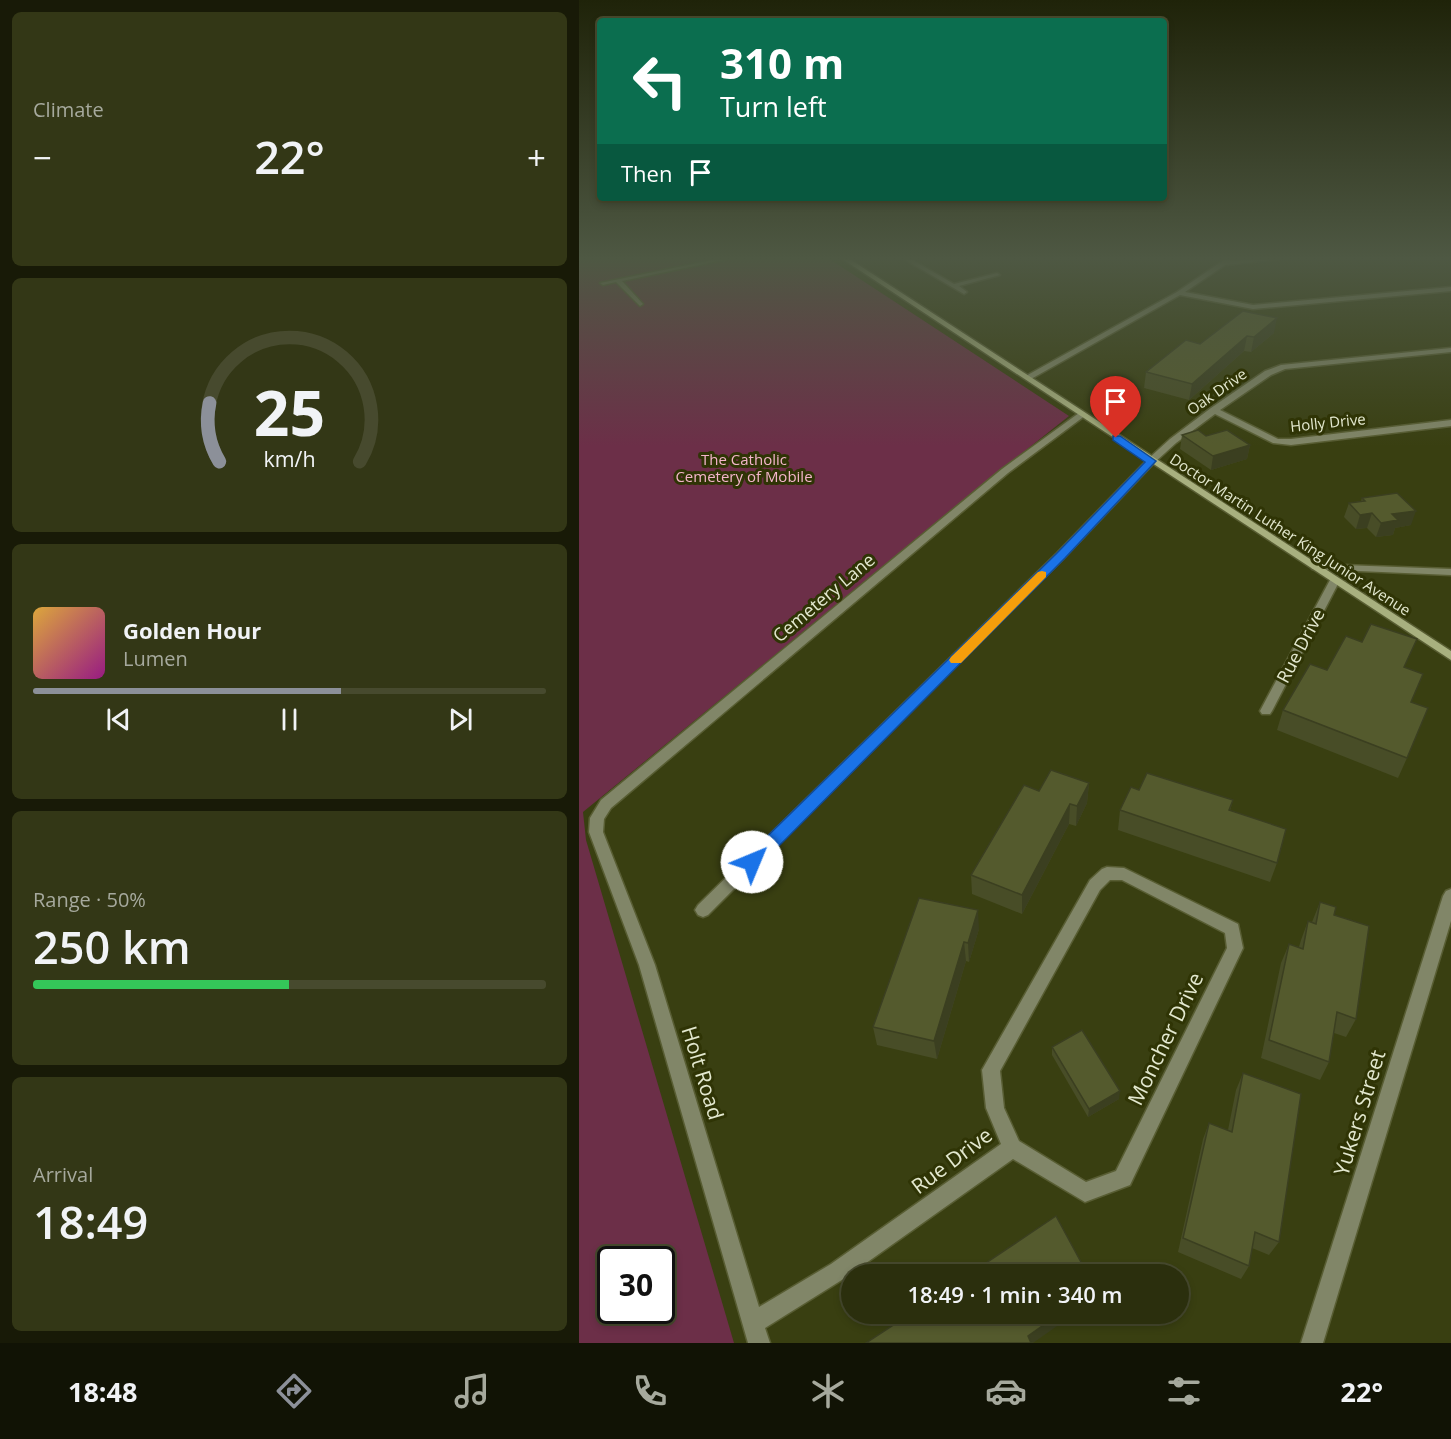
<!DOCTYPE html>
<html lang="en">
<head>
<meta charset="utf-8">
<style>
  :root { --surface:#2b2f0d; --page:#333716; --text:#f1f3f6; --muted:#a6a99d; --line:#474a2e; --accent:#8c9099 }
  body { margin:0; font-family:"Open Sans",sans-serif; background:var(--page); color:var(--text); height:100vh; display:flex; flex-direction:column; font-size:22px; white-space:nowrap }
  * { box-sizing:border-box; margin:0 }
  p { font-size:20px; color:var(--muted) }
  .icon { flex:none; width:33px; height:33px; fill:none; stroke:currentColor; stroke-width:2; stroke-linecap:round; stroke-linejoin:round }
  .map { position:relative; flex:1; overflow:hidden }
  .details { display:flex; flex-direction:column; gap:12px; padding:12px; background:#181a07; width:579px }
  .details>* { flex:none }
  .hud { position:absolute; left:18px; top:18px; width:570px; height:183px; border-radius:6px; box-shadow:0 3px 9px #0003,0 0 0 2px var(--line); background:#0b6e4f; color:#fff; overflow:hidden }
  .speed { position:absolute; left:18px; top:1246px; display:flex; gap:12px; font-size:30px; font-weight:700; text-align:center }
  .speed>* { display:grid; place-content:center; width:78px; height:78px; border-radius:50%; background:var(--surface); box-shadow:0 3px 9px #0003,0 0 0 2px var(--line); line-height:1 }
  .speed .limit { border:3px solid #111; border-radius:9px; background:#fff; color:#111 }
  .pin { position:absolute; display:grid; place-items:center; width:51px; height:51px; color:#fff; margin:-62px -26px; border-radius:50% 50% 50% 0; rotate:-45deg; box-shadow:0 0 6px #0007 }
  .pin .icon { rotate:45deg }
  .me { position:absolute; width:66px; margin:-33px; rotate:45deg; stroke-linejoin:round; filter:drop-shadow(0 0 4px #0008) }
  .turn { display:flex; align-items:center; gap:21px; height:126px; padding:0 24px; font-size:27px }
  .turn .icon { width:78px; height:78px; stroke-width:2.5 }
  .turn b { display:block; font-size:42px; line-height:51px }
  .then { display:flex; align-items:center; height:57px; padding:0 24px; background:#0003; gap:12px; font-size:22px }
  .big { font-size:45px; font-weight:600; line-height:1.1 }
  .details .widget { flex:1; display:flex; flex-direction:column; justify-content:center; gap:9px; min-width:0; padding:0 21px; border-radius:9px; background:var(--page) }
  .details .dial { align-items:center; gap:0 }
  .dial svg { height:156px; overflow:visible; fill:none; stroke:var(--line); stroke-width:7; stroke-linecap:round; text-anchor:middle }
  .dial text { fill:var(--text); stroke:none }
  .song { display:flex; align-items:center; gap:18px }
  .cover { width:72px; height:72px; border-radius:9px; background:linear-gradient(135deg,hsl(40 70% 55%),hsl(310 70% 35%)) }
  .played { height:6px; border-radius:3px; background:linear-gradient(90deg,var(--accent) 60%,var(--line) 60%) }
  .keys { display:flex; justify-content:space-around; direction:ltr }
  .heat { display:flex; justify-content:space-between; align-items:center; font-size:33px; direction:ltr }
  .charge { height:9px; border-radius:4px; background:linear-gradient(90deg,#34c759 50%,var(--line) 0) }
  .trip { position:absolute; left:262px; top:1264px; width:348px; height:60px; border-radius:30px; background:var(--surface); box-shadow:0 3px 9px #0003,0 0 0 2px var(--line); font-weight:600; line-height:60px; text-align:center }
  .menu { display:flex; height:96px; justify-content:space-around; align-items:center; background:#111305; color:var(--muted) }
  .menu .icon { width:42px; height:42px }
  .menu .active { color:var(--accent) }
  .menu b { font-size:27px; color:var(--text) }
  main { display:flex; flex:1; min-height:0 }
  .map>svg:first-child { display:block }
</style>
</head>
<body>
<main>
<section class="details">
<div class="widget"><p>Climate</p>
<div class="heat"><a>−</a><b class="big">22°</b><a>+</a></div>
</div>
<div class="widget dial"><svg viewBox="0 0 100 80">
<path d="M14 69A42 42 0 1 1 86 69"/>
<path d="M14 69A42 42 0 0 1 9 39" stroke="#8c9099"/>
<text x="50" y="56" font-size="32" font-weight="700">25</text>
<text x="50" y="72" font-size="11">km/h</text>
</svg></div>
<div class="widget">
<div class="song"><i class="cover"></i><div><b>Golden Hour</b><p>Lumen</p></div></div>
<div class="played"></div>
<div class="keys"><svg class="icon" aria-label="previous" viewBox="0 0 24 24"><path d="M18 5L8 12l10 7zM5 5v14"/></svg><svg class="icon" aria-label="pause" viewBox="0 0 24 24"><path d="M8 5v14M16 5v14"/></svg><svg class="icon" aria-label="next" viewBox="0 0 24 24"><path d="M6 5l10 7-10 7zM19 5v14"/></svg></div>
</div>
<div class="widget"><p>Range · 50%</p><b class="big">250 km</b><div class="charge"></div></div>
<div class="widget"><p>Arrival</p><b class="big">18:49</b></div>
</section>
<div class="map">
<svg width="872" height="1343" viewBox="0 0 872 1343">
  <rect width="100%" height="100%" fill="#393f11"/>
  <!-- green -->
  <path fill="#6c2f48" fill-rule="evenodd" d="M0,258H249L490,416L418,473L4,812L7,840L155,1343H0ZM32,1260H82V1311H32Z"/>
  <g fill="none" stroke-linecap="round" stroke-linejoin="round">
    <!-- minor casing -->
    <g stroke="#585d33" stroke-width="3">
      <g id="minor">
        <path d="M143,258H154L43,281L63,303L64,304L61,306L37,282L24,285L21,283Z"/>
        <path d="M323,258H330L375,284L418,273L421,275L380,286L388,292L385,294Z"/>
        <path d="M648,258H655L652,261L709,258L646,265L606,292L674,305L872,287V291L674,309L601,295L452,379L445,377L598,292Z"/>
        <path d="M872,348V352L706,369L692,375L641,410L699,439H712L872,420V426L712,445L694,443L636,414L597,443L575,463L486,557L129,915L124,917L119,915L116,910L119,905L478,553L569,459L591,439L632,408L686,371L702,365Z"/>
        <path d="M500,413L507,415L429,473L32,808L25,819L24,832L76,965L180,1307L252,1264L422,1144L407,1108L403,1070L511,880L523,869L528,867L545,868L659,924L664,948L551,1185L506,1202L434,1159L266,1278L186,1328L191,1343H169L60,965L10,832L11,818L22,800L423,469ZM531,880H543L646,933L648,948L537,1171L507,1182L440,1141L425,1108L421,1071L521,890Z"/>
        <path d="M737,564L872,569V575L733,569L732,567L733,565Z"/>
        <path d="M756,577L761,580L693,711L691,714H683L681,711L751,580Z"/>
        <path d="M872,889V921L744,1343H722L864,896L867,891Z"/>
      </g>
    </g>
    <!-- secondary casing -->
    <g stroke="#585d33" stroke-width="3">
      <path id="secondary" d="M262,258H269L872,651V660Z"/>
    </g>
    <!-- minor -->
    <use href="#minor" fill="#818668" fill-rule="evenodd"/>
    <!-- secondary -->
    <use href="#secondary" fill="#a8b07f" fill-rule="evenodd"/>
  </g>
  <!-- wall -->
  <g fill="#484d27">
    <path d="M664,311L695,333L672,352L665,351L610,400L565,388L567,372L621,344Z"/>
    <path d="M603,435L627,436L671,445L668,459L632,470L601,449Z"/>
    <path d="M783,498L832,525L816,528L814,535L797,537L788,528L777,529L765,517L770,503L782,501Z"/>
    <path d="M826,668L832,702L828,758L819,778L698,730L704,710L748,670Z"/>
    <path d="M510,783L508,803L497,826L490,824L443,914L393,894L392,875Z"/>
    <path d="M560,790L654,800L651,811L698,863L691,882L539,830L541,810Z"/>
    <path d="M741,902L755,915L777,1019L767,1037L755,1033L750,1062L741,1080L682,1058L702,963L710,944L720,947L722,940L729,921L733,922Z"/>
    <path d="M400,929L390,962L387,961L358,1059L298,1045L294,1027Z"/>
    <path d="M473,1047L540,1099L509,1117L473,1055Z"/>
    <path d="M664,1073L700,1242L690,1255L673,1248L670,1266L662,1279L599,1252L624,1139L630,1123L649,1130L657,1090Z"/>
  </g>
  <!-- shaded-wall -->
  <g fill="#3b3f20">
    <path d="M507,258H525L507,261Z"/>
    <path d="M698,318L695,333L672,352L675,337Z"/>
    <path d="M668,336L665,351L610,400L613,384Z"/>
    <path d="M671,445L668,459L632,470L634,456Z"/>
    <path d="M837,511L832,525L816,528L814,535L797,537L802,523L813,514Z"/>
    <path d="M793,513L788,528L777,529L781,515Z"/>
    <path d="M510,783L508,803L497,826L498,806Z"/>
    <path d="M491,804L490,824L443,914V895Z"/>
    <path d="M399,910L400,929L390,962L389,943Z"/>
    <path d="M385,942L387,961L358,1059L355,1041Z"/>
    <path d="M541,1091L540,1099L509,1117L510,1109Z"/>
    <path d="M480,1314H495L454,1343H448L449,1336Z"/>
  </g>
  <!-- building -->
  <g fill="#545a2d" stroke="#3b3f20" stroke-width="1.5">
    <path d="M664,311L698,318L675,337L668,336L613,384L567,372L607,340L621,344Z"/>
    <path d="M619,430L627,436L648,430L671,445L634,456L603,435Z"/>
    <path d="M818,493L837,511L813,514L819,520L802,523L793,513L781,515L770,503L786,501L783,498Z"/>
    <path d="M792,624L838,639L825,667L844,674L832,702L849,708L828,758L704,710L731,664L748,670L767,636L783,642Z"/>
    <path d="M472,770L510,783L498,806L491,804L443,895L392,875L445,785L460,791Z"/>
    <path d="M568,773L654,800L650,810L707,829L698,863L541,810L552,787L560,790Z"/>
    <path d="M340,898L399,910L389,943L385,942L355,1041L294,1027Z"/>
    <path d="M741,902L757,907L755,915L790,926L777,1019L758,1012L750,1062L690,1040L710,944L724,949L729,921L737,924Z"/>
    <path d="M503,1030L541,1091L510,1109L473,1047Z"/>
    <path d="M664,1073L722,1094L700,1242L676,1232L670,1266L604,1238L630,1123L653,1132Z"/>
    <path d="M477,1216L509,1275H389Z"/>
    <path d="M331,1314H480L449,1336L452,1343H287Z"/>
  </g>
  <!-- sky -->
  <linearGradient id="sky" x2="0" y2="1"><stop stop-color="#1f2309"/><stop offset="0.58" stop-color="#4e5843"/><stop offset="1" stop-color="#4e5843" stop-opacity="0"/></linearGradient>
  <rect width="872" height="446" fill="url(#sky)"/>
  <!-- route -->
  <path fill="#1a73e8" stroke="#114b97" stroke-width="1.5" d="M534,436H541L577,461L486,558L179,867L173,869L167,867L165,862L167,857L478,553L566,462L534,440Z"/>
  <!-- slow -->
  <path fill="#f59e0b" d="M463,571L467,572V577L382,663H372L370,660L372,657L459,572Z"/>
  <g text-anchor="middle" stroke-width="6" stroke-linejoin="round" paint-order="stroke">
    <!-- far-street labels -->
    <g font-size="15" fill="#e3e8cf" stroke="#2f3405">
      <text transform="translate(638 392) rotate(-35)" y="5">Oak Drive</text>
      <text transform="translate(749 423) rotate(-6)" y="5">Holly Drive</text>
      <text transform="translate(711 535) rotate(33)" y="5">Doctor Martin Luther King Junior Avenue</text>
    </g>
    <!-- far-park labels -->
    <g font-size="15" fill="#f4b5cb" stroke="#2f3405">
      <text x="165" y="465">The Catholic<tspan x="165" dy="17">Cemetery of Mobile</tspan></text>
    </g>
    <!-- street labels -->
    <g font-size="18" fill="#e3e8cf" stroke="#2f3405">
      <text transform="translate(245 598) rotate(-40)" y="6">Cemetery Lane</text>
      <text transform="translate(722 646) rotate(-62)" y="6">Rue Drive</text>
    </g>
    <!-- near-street labels -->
    <g font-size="21" fill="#e3e8cf" stroke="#2f3405">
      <text transform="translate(587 1039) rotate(-64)" y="7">Moncher Drive</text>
      <text transform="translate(123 1073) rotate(73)" y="7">Holt Road</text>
      <text transform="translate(781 1113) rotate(-73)" y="7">Yukers Street</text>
      <text transform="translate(373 1161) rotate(-37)" y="7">Rue Drive</text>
    </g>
  </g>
</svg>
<div class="speed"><div class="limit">30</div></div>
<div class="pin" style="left:537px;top:438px;background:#d93025"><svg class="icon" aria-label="arrive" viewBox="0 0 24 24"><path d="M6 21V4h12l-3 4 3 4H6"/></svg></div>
<svg class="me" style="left:173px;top:862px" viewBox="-20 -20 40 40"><circle r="19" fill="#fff"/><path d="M0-13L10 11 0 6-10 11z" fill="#1a73e8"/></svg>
<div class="trip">18:49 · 1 min · 340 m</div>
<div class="hud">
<div class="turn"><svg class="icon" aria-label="left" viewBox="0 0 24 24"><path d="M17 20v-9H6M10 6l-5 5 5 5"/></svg><div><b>310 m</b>Turn left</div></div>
<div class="then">Then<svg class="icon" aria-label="arrive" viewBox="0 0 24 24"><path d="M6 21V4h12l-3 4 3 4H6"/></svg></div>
</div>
</div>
</main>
<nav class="menu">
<b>18:48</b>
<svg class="icon active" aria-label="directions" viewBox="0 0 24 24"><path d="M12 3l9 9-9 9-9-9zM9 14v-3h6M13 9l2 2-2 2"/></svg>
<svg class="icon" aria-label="music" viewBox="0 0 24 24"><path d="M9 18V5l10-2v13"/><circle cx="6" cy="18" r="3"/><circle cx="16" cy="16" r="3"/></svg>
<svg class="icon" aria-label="phone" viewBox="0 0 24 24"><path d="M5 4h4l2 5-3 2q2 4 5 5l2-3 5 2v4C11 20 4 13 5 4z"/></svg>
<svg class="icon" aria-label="climate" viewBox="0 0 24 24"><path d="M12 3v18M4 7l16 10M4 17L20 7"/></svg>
<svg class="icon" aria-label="car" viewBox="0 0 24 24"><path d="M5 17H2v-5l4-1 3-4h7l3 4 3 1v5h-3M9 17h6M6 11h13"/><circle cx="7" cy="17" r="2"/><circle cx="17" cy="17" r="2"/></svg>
<svg class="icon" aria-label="filters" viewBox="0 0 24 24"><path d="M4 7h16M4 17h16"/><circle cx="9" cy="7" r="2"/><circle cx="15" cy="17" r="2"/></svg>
<b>22°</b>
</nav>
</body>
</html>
